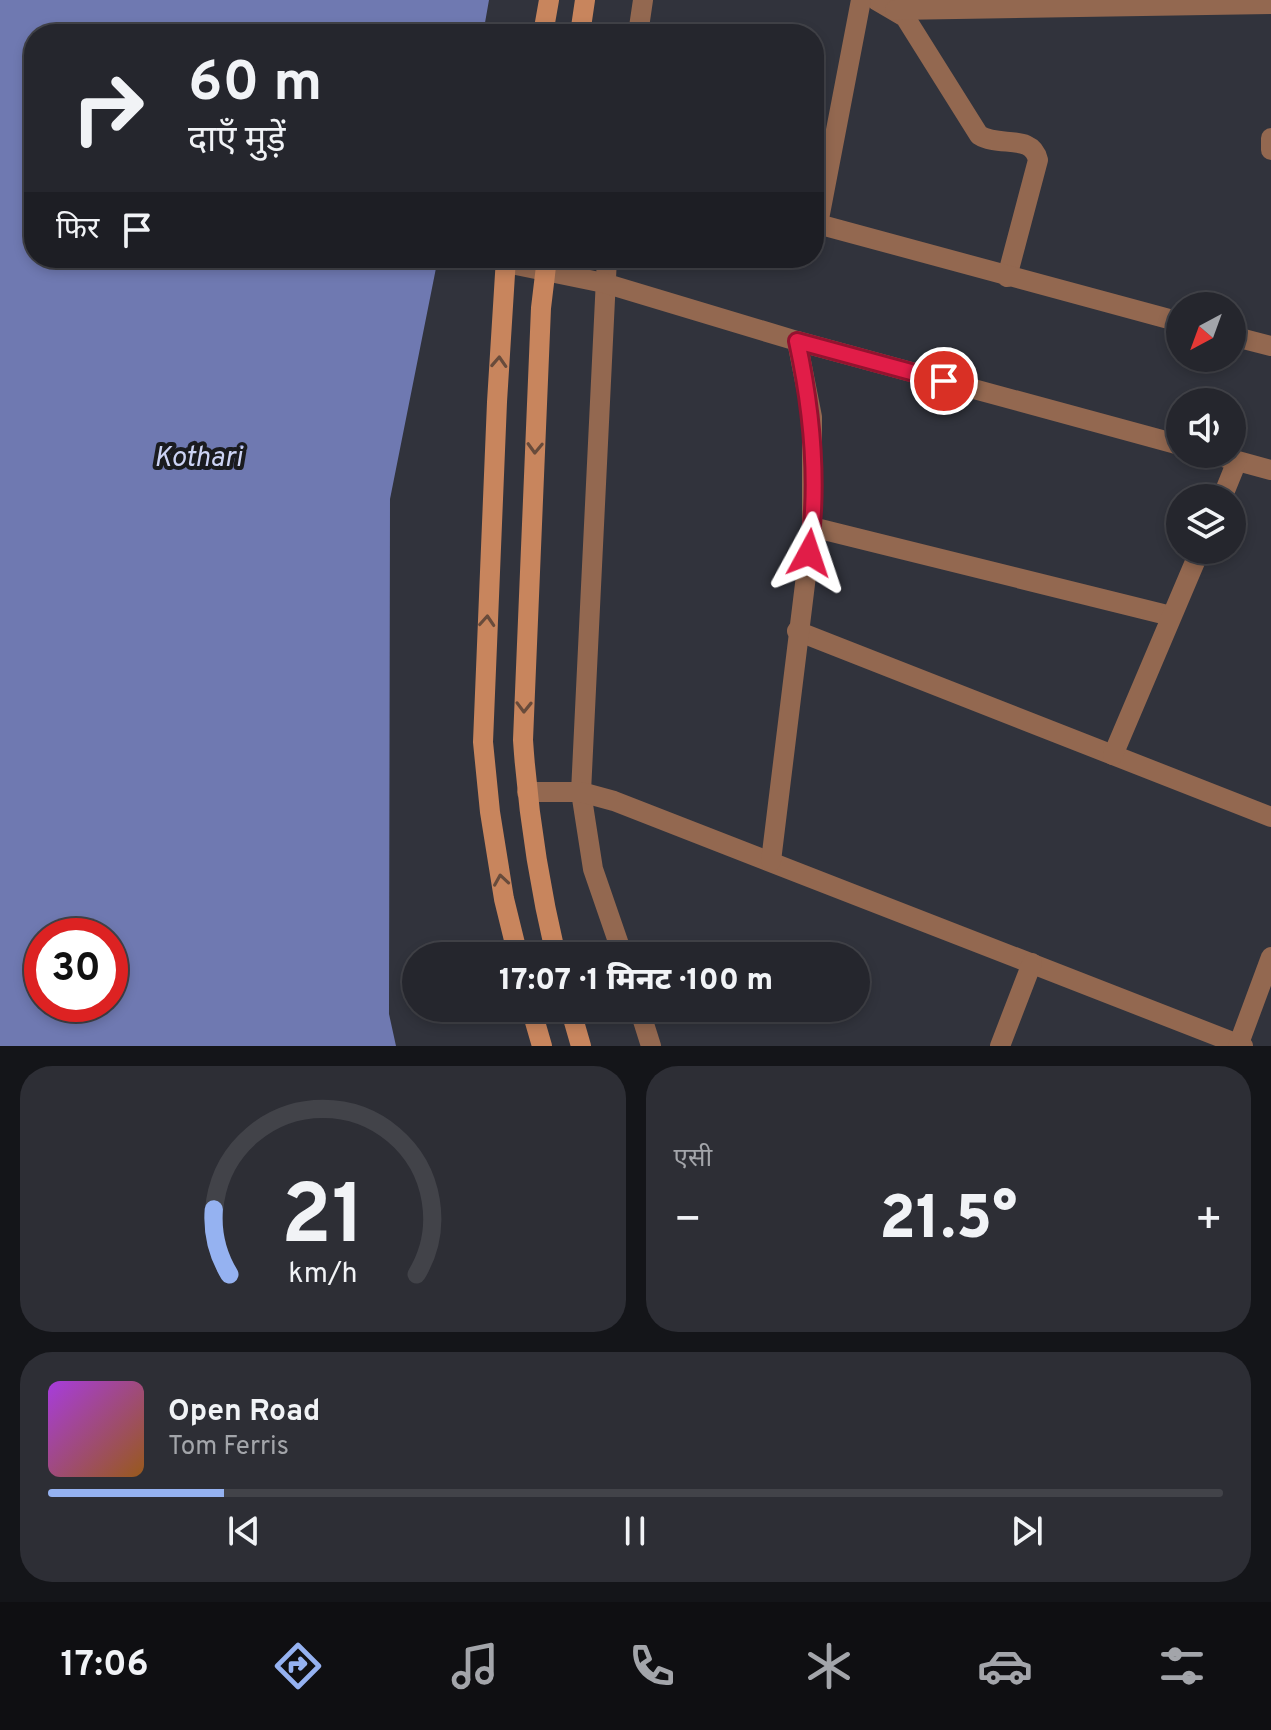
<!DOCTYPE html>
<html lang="hi">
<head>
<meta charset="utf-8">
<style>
  :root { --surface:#25262d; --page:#2d2e35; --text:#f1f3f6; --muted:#a3a5aa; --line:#424349; --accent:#95b2f1 }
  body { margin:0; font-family:Overpass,"Noto Sans Devanagari",sans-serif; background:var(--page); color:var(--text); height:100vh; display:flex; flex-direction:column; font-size:30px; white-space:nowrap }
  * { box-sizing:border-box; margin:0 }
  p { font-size:26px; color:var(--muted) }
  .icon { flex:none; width:44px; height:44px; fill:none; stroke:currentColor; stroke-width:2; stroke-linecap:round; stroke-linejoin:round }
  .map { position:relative; height:1046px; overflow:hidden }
  .drawer { display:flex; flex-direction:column; gap:20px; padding:20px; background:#141519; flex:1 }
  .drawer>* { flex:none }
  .top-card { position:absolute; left:24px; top:24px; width:800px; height:244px; border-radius:32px; box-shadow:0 4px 12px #0003,0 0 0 2px var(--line); background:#25262d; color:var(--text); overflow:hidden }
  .needle { width:52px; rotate:221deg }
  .controls { position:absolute; left:1166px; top:292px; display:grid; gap:16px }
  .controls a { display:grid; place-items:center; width:80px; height:80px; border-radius:50%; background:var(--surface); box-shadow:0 4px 12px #0003,0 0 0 2px var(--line); font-size:40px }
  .speed { position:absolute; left:24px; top:918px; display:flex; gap:16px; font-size:40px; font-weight:700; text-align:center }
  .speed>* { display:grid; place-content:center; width:104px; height:104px; border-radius:50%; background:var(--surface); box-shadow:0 4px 12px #0003,0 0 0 2px var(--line); line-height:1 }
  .speed .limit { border:12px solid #d22; background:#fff; color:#111 }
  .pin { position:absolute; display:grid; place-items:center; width:68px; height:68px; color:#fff; margin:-34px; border:4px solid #fff; border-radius:50%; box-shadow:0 2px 8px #0007 }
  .me { position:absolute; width:88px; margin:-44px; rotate:5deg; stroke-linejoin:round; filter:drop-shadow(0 0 6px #0008) }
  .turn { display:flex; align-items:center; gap:28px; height:168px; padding:0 32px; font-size:36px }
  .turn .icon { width:104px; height:104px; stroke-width:2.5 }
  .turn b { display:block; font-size:56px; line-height:68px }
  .then { display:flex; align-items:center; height:76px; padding:0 32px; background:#0003; gap:16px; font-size:30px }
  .big { font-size:60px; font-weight:800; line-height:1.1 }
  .drawer .tile { flex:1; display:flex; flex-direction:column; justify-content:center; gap:12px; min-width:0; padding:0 28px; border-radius:32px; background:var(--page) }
  .drawer .dial { align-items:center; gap:0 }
  .dial svg { height:208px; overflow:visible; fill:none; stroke:var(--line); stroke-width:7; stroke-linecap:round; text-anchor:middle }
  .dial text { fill:var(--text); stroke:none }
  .song { display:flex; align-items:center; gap:24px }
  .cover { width:96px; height:96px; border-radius:12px; background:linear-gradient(135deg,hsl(280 70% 55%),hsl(30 70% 35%)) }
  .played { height:8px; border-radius:4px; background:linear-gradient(90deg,var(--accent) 15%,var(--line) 15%) }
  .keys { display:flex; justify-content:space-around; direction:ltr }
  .heat { display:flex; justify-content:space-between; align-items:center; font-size:44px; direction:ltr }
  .drawer .tiles { flex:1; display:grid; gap:20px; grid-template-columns:1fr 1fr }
  .tile:last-child { grid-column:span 2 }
  .trip { position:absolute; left:402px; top:942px; width:468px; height:80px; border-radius:40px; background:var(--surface); box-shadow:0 4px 12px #0003,0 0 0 2px var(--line); font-weight:800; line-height:80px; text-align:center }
  .tab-bar { display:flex; height:128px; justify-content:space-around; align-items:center; background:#0f0f12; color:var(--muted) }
  .tab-bar .icon { width:56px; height:56px }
  .tab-bar .selected { color:var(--accent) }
  .tab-bar b { font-size:36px; color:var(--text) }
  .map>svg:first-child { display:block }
</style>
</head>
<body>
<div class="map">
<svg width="1271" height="1046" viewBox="0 0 1271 1046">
  <rect width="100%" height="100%" fill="#31333c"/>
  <!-- water -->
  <path fill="#6f79b1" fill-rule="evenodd" d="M0,0H489L483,34H34V258H438L390,499L389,1014L396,1046H0ZM42,936H110V1004H42Z"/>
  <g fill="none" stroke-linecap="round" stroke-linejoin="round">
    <!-- minor -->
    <g stroke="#936850" stroke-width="20">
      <path d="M876,0L905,17L979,135C999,148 1032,133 1038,160L1007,277"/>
      <path d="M895,10L1271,4"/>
      <path d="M638,34L643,0"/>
      <path d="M1271,138V150"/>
      <path d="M814,223L1180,322"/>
      <path d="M818,224L861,0"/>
      <path d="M607,258L581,792L593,869L623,956"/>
      <path d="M506,263L604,283L797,341L1180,445"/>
      <path d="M1232,336L1271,346"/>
      <path d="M1212,454L1271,470"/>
      <path d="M1222,498L1237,461"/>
      <path d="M812,527L1171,616"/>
      <path d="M797,631L1271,817"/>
      <path d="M1113,755L1200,550"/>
      <path d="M527,792H581L614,801L1243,1046"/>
      <path d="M771,861L812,527V417L797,341"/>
      <path d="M639,1008L651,1046"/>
      <path d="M1000,1046L1032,963"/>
      <path d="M1238,1046L1271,957"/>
    </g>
    <!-- secondary -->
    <g stroke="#c8855d" stroke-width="20">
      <path d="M543,34L549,0"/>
      <path d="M580,34L585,0"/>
      <path d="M506,258L497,402L483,742L490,812L504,899L518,956"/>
      <path d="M547,258L541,308L523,740C528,813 539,884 556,956"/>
      <path d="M531,1008L542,1046"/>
      <path d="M570,1008L581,1046"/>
    </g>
  </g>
  <!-- one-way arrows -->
  <defs><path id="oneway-chevron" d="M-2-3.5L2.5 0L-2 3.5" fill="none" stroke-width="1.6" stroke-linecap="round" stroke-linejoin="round" transform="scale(2)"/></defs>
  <g stroke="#684b3b">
    <use href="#oneway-chevron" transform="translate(499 362) rotate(-87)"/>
    <use href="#oneway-chevron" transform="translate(535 448) rotate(92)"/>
    <use href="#oneway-chevron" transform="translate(487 621) rotate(-86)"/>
    <use href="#oneway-chevron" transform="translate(524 707) rotate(91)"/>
    <use href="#oneway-chevron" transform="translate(501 880) rotate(-99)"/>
  </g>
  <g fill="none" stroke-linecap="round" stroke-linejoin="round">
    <!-- route casing -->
    <g stroke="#92132f" stroke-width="20">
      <path id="route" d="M809,553C819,483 812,410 797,341L944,381"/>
    </g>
    <!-- route -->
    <use href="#route" stroke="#e11d48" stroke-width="14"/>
  </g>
  <g text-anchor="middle" stroke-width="8" stroke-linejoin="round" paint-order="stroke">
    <!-- water labels -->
    <g font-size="28" font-style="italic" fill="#ccd3f4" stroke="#1a1b1f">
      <text x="198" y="466">Kothari</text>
    </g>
  </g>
</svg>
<div class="controls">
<a><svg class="needle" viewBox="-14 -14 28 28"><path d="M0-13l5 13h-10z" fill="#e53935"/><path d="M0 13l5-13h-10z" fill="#a3a5aa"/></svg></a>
<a><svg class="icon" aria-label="sound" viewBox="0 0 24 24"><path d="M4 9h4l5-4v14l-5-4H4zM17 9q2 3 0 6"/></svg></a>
<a><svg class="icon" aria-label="layers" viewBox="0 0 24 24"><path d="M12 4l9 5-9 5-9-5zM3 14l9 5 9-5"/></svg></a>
</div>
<div class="speed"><div class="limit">30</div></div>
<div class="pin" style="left:944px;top:381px;background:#d93025"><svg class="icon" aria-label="arrive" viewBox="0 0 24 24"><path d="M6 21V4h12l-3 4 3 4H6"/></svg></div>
<svg class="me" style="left:809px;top:553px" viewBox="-20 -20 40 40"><path d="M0-17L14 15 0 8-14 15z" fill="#e11d48" stroke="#fff" stroke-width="4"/></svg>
<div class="trip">17:07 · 1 मिनट · 100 m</div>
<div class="top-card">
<div class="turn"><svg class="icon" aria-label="right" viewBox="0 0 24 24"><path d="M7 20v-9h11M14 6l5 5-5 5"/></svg><div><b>60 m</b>दाएँ मुड़ें</div></div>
<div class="then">फिर<svg class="icon" aria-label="arrive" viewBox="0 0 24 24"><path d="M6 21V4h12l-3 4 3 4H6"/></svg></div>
</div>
</div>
<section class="drawer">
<div class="tiles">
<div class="tile dial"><svg viewBox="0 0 100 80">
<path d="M14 69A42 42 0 1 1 86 69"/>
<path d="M14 69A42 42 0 0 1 8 44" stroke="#95b2f1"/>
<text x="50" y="56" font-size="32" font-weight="700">21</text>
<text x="50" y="72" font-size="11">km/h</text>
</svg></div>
<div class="tile"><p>एसी</p>
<div class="heat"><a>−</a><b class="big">21.5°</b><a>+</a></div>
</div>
<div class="tile">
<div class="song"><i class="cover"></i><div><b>Open Road</b><p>Tom Ferris</p></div></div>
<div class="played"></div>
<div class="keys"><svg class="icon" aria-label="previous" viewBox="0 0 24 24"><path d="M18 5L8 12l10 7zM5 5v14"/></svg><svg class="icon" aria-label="pause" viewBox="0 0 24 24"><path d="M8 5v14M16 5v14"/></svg><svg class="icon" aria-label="next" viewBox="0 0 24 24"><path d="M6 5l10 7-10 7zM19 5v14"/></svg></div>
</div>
</div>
</section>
<nav class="tab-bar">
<b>17:06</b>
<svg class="icon selected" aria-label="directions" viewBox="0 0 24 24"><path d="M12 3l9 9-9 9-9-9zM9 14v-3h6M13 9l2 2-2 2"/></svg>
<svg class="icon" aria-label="music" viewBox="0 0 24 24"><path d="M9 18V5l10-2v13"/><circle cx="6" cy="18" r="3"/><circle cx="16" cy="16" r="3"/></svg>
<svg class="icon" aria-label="phone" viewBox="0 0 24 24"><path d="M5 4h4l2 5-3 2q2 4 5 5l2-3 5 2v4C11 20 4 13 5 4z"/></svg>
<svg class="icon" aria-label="climate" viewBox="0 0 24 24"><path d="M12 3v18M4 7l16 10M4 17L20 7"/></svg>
<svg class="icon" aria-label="car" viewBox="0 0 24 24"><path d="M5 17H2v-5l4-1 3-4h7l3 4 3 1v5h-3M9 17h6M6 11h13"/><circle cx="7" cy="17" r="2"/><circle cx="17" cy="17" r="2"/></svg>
<svg class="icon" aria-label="filters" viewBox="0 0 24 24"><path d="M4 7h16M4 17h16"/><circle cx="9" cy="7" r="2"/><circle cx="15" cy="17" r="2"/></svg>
</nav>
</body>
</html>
